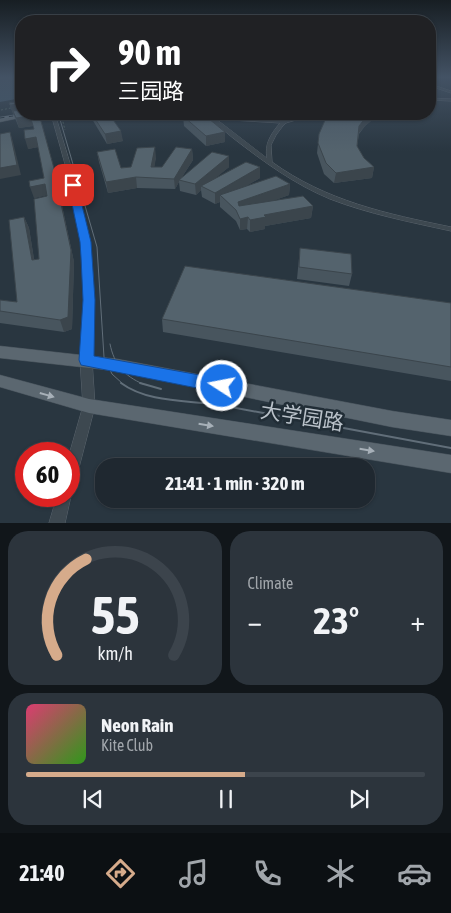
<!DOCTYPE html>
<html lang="en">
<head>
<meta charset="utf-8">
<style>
  :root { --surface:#1f2830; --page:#2c343c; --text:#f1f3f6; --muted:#a1a6ab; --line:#3c444c; --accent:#d6ab8b }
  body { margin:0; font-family:"Asap Condensed","Noto Sans SC",sans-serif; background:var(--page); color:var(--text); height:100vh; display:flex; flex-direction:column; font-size:19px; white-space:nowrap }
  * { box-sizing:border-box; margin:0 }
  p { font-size:16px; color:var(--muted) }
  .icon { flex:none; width:28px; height:28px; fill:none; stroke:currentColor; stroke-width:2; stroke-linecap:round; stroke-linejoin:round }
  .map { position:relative; height:523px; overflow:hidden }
  .drawer { display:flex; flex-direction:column; gap:8px; padding:8px; background:#11161a; flex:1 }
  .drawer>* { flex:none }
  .hud { position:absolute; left:15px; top:15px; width:421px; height:105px; border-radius:20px; box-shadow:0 1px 4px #0004,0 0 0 1px var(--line); background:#202124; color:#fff; overflow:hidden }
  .speed { position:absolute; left:15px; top:442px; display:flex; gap:10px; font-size:25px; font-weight:700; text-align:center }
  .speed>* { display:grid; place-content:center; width:65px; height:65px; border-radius:50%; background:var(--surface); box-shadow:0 1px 4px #0004,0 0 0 1px var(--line); line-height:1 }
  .speed .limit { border:8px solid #d22; background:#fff; color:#111 }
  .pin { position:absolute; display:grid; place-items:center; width:42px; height:42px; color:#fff; margin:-21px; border-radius:10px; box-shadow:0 2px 8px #0006 }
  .me { position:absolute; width:55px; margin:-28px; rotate:281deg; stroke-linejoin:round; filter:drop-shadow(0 0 4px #0008) }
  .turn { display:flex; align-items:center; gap:18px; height:105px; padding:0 20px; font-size:22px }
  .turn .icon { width:65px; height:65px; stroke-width:2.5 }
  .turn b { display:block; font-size:35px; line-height:42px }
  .big { font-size:38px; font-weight:700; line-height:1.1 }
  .drawer .card { flex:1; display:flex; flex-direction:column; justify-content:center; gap:8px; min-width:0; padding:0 18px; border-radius:20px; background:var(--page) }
  .drawer .dial { align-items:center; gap:0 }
  .dial svg { height:130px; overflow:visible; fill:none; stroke:var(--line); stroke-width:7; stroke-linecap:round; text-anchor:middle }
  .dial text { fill:var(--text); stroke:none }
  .song { display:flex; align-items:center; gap:15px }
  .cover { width:60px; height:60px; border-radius:8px; background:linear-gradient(135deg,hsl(340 70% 55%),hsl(110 70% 35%)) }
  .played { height:5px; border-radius:2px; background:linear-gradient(90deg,var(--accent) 55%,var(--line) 55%) }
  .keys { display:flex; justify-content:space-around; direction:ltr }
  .heat { display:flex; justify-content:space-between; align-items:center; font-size:28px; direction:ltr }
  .drawer .tiles { flex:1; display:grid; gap:8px; grid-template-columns:1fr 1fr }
  .card:last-child { grid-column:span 2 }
  .trip { position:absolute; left:95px; top:458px; width:280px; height:50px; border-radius:20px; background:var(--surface); box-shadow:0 1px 4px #0004,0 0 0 1px var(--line); font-weight:700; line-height:50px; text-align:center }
  .dock { display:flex; height:80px; justify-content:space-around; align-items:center; background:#0c1013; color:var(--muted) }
  .dock .icon { width:35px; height:35px }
  .dock .on { color:var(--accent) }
  .dock b { font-size:22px; color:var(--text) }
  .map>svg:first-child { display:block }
</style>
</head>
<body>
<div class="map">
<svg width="451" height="523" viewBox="0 0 451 523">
  <rect width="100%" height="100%" fill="#293640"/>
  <!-- water -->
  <path fill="#405768" d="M0,77H21V98L0,102Z"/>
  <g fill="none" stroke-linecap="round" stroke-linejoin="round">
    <!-- minor casing -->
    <g stroke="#5b656e" stroke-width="1">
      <g id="minor">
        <path d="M430,84L451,91V93L430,86Z"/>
        <path d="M430,98L451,99V101L430,100Z"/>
        <path d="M51,114H55C69,161 85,207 91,256C95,290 92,325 91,360L89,363L86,364L83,363L81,360C83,326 87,291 83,256C79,208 64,161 51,114Z"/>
        <path d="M204,114H215L231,118L284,121L306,114H312V115L286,123L282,127L276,135L271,145L272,162C326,201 387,214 451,227V231C410,222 369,214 330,199C294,184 264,162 233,138C224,130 213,123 204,114ZM211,115L231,120L280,123C271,134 264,144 267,158Z"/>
      </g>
    </g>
    <!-- tertiary casing -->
    <g stroke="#5b656e" stroke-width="1">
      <g id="tertiary">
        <path d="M86,355L90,357L92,360L95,406L76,479L74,484L69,486V455L83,406L80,360L82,357Z"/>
        <path d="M69,491L71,496L65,523H49L57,496H69Z"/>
      </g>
    </g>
    <!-- primary casing -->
    <g stroke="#46515a" stroke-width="1">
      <g id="primary">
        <path d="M25,114H38L0,122V118Z"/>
        <path d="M0,346L117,359L392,411L451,420V436L392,427L117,371L0,358Z"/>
        <path d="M0,375L89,399L451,455V473L89,413L0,387Z"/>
      </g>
    </g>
    <!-- path -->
    <g stroke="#4d6161" stroke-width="1" stroke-dasharray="2 2" stroke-linecap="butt">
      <path d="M1,110L11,108"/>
      <path d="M61,114L65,130"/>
    </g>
    <!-- minor -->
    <use href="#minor" fill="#3d4850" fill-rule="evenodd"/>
    <!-- tertiary -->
    <use href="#tertiary" fill="#3d4850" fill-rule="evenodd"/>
    <!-- primary -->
    <use href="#primary" fill="#5b6770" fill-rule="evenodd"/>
    <!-- tram-far1 -->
    <g stroke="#616e79" stroke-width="1">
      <path d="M59,116L97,247L104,357L112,374L123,384"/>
      <path d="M110,344C114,364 124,376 143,384"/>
    </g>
    <!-- tram -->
    <g stroke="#616e79" stroke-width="2">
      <path d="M121,383C148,403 188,400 220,405C297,419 374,434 451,448"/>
      <path d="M140,383L161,389"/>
    </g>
    <!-- rail casing -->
    <g stroke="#616e79" stroke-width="2.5">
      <path id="rail" d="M0,118L26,114"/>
    </g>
    <!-- rail -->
    <use href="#rail" stroke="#212d36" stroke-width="1" stroke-dasharray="4.5" stroke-linecap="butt"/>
    <!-- path-bridge -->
    <path stroke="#4d6161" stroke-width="1" stroke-dasharray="2 2" stroke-linecap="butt" d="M40,114L42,117L61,114"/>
  </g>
  <!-- wall -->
  <g fill="#48555e">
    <path d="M9,103L39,114L63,201H61L74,262L72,329L64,332L0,323V300L17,302L24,217L29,228L34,259H39L47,196V195L34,198L44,178L38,147L28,149L34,129L33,126L19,128Z"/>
    <path d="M89,114H109L123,141L107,144Z"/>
    <path d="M183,116L225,142L206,146L184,126Z"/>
    <path d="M371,121L365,126L359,134L357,146L364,158L374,167L372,178L334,183L324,174L317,153L319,134Z"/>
    <path d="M192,149L193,160L182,177L229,156V167L215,178L260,167V178L244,187L290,184L289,195L272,201L313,206L311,218L265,226V229L250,232L247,229L240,230L236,221L220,207V202L215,204L202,197L201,190L196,195L180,191L179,182L175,189L137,188L108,193L99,162L97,152L121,168L131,167L156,157L154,167H162Z"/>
    <path d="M300,248L352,274L349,286L297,279Z"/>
    <path d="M451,303V381L163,332L162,319Z"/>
  </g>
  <!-- shaded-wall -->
  <g fill="#3b454c">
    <path d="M21,104V113L13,114L10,105Z"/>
    <path d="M39,114L63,201H61L74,262L72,329L64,332L60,320Z"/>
    <path d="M371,114H373L371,121L365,126L357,135L359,126L367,116Z"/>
    <path d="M30,116L33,126L19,128L16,118Z"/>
    <path d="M121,131L123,141L107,144L105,134Z"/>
    <path d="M10,132L13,142L21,175L0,179V168Z"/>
    <path d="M225,132V142L206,146V136Z"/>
    <path d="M36,137L39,147L28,149L25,139Z"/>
    <path d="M155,147L156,157L153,177L151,167Z"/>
    <path d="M192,149L193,160L180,180H179V182L175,189L174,179Z"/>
    <path d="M229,156V167L205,187L201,186V190L196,195L195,184Z"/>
    <path d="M260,167V178L224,199L220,195V202L215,204V193Z"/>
    <path d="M374,167L372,178L334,183L336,173Z"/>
    <path d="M136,177L137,188L108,193L106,182Z"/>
    <path d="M45,184L48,195L34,198L30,187Z"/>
    <path d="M290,184L289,195L238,214V202Z"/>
    <path d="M313,206L311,218L265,226V229L250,232V220L264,215Z"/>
    <path d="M24,217L29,228L36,272L32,260Z"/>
    <path d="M248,217L247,229L240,230V219Z"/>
  </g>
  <!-- building -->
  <g fill="#54636d" stroke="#3b454c">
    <path d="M21,101V104L10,105L9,103Z"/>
    <path d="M21,110V114H39L60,190H58L71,250L68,317L60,320L0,311V300L17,302L9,220L24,217L32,260L39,259L34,199L47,196L45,184L30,187L29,181L44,178L36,137L25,139L24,130L34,129L30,116L16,118L13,111Z"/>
    <path d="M92,114H109L121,131L105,134Z"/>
    <path d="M197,114H203L225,132L206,136L183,116Z"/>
    <path d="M330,114H371L367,116L359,126L357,146L364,158L374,167L336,173L326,163L318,143L319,134L326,118Z"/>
    <path d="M10,132L17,165L0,168V134Z"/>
    <path d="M155,147L151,167H162L176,147L192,149L174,179L136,177L106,182L97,152L115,149L121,168L131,167L137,148Z"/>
    <path d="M212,152L229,156L195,184L179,180Z"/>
    <path d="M246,162L260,167L215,193L201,186Z"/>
    <path d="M276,176L290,184L238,202L239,206L303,196L313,206L264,215L266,217L250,220L248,217L240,219L236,210L220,195Z"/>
    <path d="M300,248L351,254L352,274L299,267Z"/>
    <path d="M185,266L451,303V367L162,319Z"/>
  </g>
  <!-- one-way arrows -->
  <defs><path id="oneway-solid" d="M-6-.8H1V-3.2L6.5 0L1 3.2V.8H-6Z" transform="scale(1.25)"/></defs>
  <g fill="#a7b0b8">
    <use href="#oneway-solid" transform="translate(47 395) rotate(16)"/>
    <use href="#oneway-solid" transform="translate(206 425) rotate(9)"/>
    <use href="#oneway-solid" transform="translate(367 450) rotate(9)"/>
  </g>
  <!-- sky -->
  <linearGradient id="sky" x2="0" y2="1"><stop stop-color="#171e23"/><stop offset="0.51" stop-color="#435264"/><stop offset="1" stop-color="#435264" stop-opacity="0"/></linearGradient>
  <rect width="451" height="151" fill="url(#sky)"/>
  <!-- route -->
  <path fill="#1a73e8" stroke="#114b97" d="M69,183H73L77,185L91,242L95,300L94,356L222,379L228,381L230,386L228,391L222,393L81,365L79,360L83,300L81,257L80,242L68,185Z"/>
  <g text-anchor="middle" stroke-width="5" stroke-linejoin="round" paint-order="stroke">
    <!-- near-street labels -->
    <g font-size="21" fill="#bac2ca" stroke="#212d36">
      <text transform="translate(302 417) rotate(9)" y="7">大学园路</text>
    </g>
  </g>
</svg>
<div class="speed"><div class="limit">60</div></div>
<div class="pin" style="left:73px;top:185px;background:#d93025"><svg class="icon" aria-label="arrive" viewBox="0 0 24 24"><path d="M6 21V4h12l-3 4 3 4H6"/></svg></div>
<svg class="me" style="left:222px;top:386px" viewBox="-20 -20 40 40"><circle r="17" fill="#1a73e8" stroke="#fff" stroke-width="3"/><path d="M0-11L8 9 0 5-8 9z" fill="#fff"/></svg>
<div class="trip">21:41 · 1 min · 320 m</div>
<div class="hud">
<div class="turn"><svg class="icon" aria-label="right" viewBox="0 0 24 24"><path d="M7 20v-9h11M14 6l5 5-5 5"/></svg><div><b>90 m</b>三园路</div></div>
</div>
</div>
<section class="drawer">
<div class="tiles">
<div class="card dial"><svg viewBox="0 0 100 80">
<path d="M14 69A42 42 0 1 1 86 69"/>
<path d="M14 69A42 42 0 0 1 32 10" stroke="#d6ab8b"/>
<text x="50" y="56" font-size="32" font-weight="700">55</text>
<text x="50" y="72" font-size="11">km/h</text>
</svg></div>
<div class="card"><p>Climate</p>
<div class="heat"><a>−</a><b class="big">23°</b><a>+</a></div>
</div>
<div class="card">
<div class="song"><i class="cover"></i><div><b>Neon Rain</b><p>Kite Club</p></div></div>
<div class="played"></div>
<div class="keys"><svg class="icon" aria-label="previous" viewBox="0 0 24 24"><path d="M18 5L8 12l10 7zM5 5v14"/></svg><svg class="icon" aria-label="pause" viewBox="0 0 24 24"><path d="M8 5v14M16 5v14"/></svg><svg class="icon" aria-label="next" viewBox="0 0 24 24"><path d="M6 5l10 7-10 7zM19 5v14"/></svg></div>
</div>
</div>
</section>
<nav class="dock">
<b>21:40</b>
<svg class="icon on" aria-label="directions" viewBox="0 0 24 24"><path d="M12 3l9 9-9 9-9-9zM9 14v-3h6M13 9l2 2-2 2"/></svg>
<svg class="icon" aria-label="music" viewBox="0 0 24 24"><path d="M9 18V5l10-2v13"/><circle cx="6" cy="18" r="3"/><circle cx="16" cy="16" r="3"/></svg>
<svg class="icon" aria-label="phone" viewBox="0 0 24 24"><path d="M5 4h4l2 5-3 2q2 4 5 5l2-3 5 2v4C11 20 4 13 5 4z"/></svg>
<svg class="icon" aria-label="climate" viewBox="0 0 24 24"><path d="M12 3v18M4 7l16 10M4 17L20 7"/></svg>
<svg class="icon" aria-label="car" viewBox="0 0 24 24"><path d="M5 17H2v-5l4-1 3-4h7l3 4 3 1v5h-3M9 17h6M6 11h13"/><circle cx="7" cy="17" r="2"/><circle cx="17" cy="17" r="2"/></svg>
</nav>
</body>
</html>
